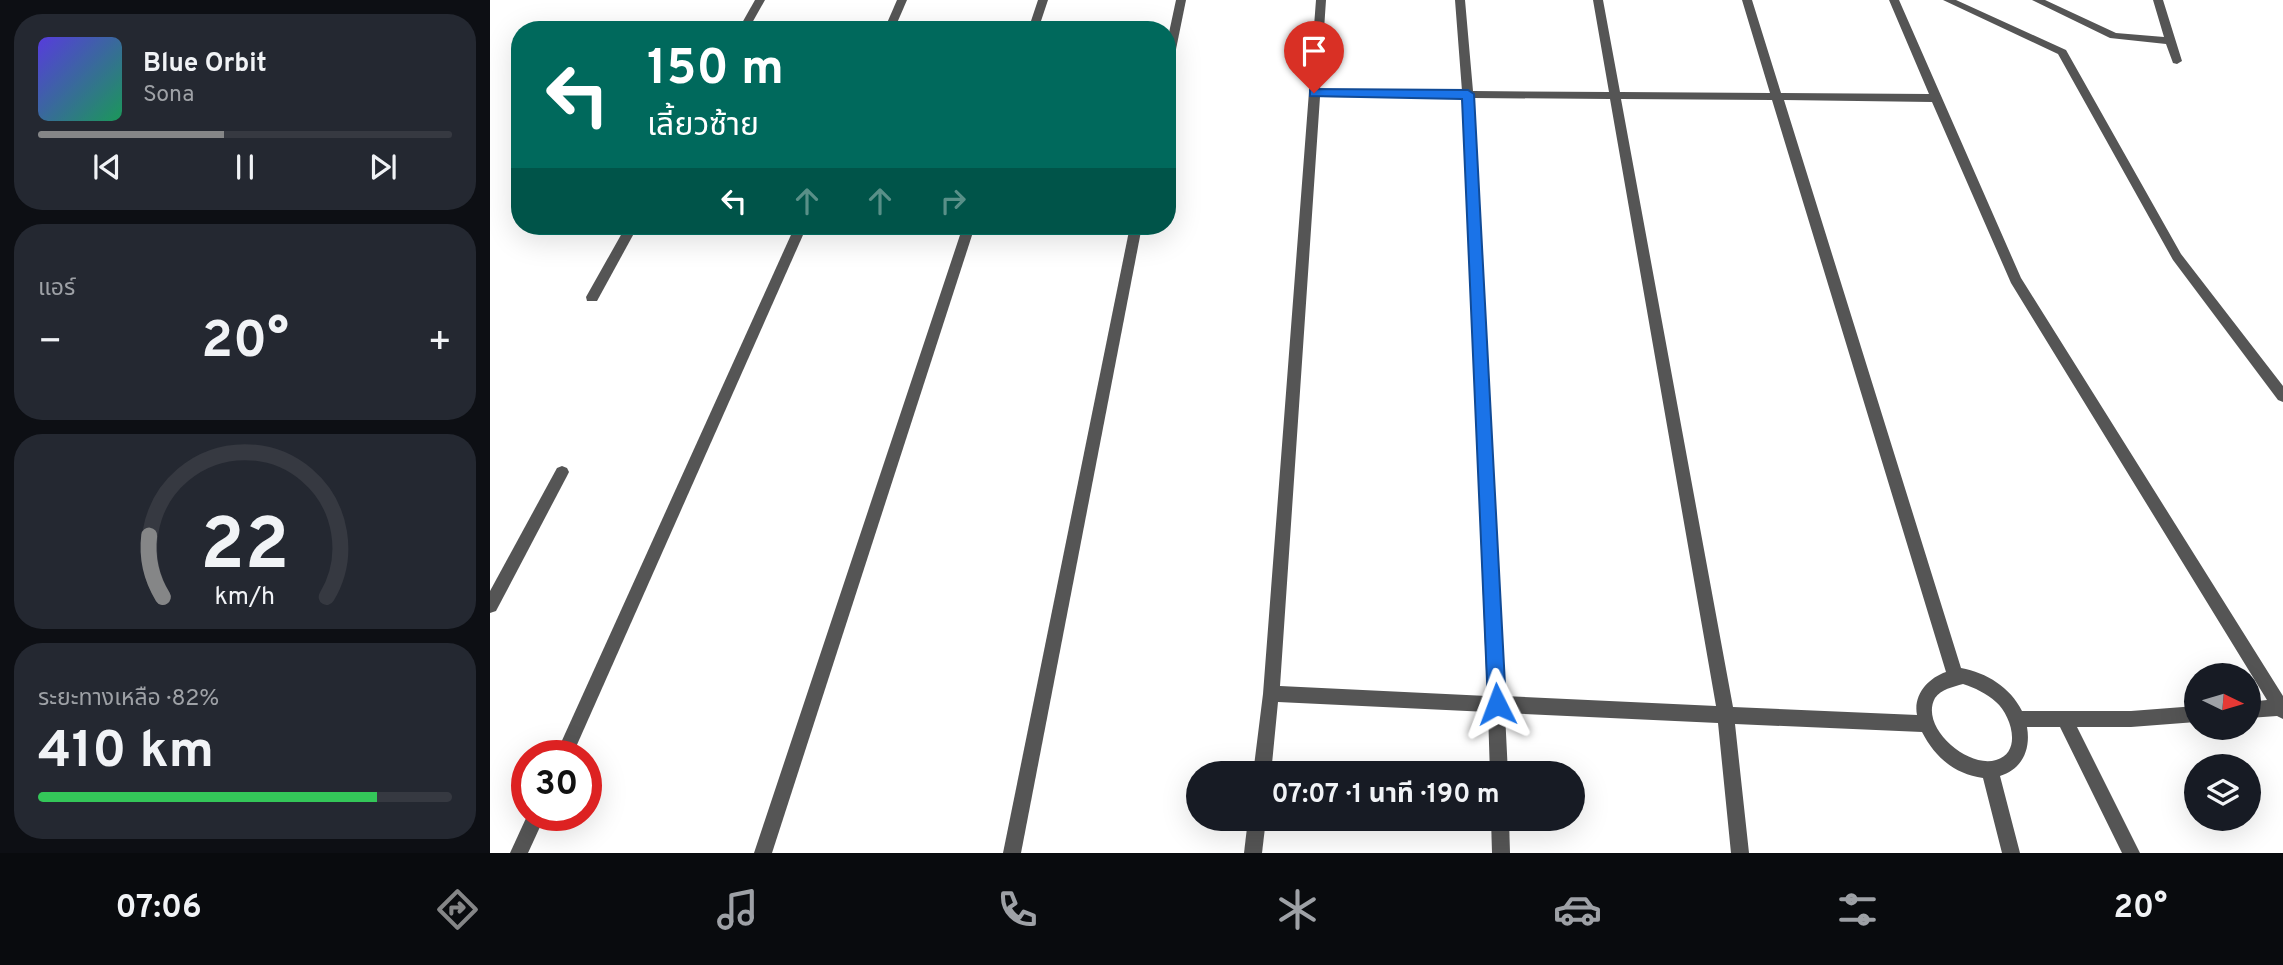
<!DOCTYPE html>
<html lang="th">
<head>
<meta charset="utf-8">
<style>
  :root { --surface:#171b24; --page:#242831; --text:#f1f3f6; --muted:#9ea1a6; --line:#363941; --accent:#858687 }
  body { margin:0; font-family:Overpass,"Noto Sans Thai",sans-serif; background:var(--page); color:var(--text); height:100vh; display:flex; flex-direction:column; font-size:26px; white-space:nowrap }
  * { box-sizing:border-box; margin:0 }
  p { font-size:23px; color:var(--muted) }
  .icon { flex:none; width:38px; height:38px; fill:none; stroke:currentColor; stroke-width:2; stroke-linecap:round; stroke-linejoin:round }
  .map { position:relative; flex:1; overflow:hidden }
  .side { display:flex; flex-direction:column; gap:14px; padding:14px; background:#0d0f14; width:490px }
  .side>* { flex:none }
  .banner { position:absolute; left:21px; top:21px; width:665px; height:214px; border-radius:28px; box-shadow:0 7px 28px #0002; background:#00695c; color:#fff; overflow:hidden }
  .needle { width:46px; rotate:95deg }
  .tools { position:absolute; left:1694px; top:663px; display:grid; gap:14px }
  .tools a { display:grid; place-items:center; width:77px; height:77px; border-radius:50%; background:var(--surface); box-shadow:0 7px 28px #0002; font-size:35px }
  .speed { position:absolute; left:21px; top:740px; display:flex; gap:14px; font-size:35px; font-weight:700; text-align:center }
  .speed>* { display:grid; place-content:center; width:91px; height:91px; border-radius:50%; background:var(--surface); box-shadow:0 7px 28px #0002; line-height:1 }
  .speed .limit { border:10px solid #d22; background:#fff; color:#111 }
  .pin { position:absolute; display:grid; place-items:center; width:60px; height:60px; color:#fff; margin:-72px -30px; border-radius:50% 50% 50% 0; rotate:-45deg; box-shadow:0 0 7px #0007 }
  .pin .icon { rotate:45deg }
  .me { position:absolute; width:77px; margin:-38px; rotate:357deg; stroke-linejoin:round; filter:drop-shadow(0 0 5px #0008) }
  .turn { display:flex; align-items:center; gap:24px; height:147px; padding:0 21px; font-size:32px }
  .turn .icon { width:91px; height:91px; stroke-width:2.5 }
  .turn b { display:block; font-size:49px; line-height:60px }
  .lanes { display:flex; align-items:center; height:66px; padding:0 21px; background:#0003; justify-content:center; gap:35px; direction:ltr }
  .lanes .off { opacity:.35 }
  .big { font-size:52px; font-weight:700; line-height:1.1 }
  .side .widget { flex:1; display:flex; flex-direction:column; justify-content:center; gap:10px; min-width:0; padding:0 24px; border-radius:28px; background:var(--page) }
  .side .dial { align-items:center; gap:0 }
  .dial svg { height:182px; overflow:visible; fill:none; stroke:var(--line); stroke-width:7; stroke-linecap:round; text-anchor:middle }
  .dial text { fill:var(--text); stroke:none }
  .song { display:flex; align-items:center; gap:21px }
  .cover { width:84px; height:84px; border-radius:10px; background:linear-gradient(135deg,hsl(250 70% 55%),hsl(150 70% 35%)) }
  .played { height:7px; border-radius:4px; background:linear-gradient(90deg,var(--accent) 45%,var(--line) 45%) }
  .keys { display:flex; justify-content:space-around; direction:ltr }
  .heat { display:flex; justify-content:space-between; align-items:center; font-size:38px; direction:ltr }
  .charge { height:10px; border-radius:5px; background:linear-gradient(90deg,#34c759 82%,var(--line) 0) }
  .trip { position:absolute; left:696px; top:761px; width:399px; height:70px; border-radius:35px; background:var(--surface); box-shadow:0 7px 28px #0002; font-weight:700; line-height:70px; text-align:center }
  .dock { display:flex; height:112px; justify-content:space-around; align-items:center; background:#090b0e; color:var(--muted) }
  .dock .icon { width:49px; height:49px }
  .dock .current { color:var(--accent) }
  .dock b { font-size:32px; color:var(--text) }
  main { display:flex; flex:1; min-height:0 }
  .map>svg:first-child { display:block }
</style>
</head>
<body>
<main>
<section class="side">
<div class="widget">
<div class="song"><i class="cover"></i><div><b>Blue Orbit</b><p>Sona</p></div></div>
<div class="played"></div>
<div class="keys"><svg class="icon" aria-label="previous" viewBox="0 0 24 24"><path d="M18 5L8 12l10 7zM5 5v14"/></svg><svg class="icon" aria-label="pause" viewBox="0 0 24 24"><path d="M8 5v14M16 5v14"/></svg><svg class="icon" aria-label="next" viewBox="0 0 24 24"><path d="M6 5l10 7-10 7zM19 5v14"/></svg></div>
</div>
<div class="widget"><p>แอร์</p>
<div class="heat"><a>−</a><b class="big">20°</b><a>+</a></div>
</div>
<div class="widget dial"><svg viewBox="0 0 100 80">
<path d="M14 69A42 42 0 1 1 86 69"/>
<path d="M14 69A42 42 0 0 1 8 42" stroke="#858687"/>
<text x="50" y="56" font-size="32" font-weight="700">22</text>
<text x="50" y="72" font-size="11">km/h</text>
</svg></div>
<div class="widget"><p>ระยะทางเหลือ · 82%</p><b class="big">410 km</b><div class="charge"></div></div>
</section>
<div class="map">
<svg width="1793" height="853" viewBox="0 0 1793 853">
  <rect width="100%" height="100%" fill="#fff"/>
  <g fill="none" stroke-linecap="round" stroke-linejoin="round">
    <!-- street -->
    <g fill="#555" fill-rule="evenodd">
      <path d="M265,0H275L258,30H248Z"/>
      <path d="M407,0H417L404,30H394Z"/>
      <path d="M548,0H558L548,30H538Z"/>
      <path d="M686,0H696L682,69L677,72V42Z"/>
      <path d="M826,0H836L830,89L972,91L965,0H975L983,91L1119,92L1103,0H1113L1130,92L1280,93L1252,0H1262L1291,93L1439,94L1399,0H1409L1531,278L1793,696V719L1787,716L1759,718V702L1777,700L1521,283L1442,102L1294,100L1471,668C1497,673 1520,687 1532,711H1641L1706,706V722L1641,727H1587L1650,853H1632L1570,727H1537C1541,750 1532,769 1510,776L1530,853H1512L1493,778C1464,774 1445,757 1432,732L1245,724L1259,853H1241L1228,723L1015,713L1018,774H1000L998,712L788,702L781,774H763L773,694ZM830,97L973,98L997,696L790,686ZM984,98L1120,99L1226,706L1014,696ZM1131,99L1282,100L1456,672C1438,678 1423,695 1427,715L1243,707ZM1473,684C1485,688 1496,693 1506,702C1521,715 1533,752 1506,760C1478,769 1429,727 1445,698C1451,689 1463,687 1473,684Z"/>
      <path d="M1453,0H1466L1576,50L1691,254L1793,386V402L1788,400L1683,260L1568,54Z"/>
      <path d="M1542,0H1555L1626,33L1674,37L1663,0H1673L1692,61L1687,64L1683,63L1676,44L1620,38Z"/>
      <path d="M136,226H148L107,301H97L96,297Z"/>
      <path d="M305,226H317L82,756H65Z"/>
      <path d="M473,226H485L282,853H264Z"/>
      <path d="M640,226H652L531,853H513Z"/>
      <path d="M72,466L77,468L79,472L77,476L6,611L0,613V591L67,468Z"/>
      <path d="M37,816H55L38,853H20Z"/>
      <path d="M758,819H776L772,853H754Z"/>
      <path d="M1001,819H1019L1020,853H1002Z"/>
    </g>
  </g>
  <!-- route -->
  <path fill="#1a73e8" stroke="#114b97" stroke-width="2" d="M824,89L978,90L984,94L1016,704L1014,711L1007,714L1000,711L998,704L972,99L820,96V90Z"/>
</svg>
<div class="tools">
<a><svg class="needle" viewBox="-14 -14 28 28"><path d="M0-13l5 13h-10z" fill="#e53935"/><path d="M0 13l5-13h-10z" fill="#9ea1a6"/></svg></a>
<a><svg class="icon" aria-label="layers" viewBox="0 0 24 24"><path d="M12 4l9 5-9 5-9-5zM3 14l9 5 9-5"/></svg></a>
</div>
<div class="speed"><div class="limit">30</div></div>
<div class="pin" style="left:824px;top:93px;background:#d93025"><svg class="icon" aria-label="arrive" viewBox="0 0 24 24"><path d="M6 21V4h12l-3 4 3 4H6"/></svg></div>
<svg class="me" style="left:1007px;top:704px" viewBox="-20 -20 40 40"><path d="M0-17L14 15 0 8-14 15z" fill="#1a73e8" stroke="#fff" stroke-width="4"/></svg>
<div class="trip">07:07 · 1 นาที · 190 m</div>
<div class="banner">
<div class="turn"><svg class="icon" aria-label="left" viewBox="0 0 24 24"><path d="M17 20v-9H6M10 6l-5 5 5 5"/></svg><div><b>150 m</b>เลี้ยวซ้าย</div></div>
<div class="lanes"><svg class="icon" aria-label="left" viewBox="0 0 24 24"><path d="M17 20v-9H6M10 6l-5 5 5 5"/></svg><svg class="icon off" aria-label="ahead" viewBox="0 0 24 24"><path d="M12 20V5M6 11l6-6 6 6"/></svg><svg class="icon off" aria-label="ahead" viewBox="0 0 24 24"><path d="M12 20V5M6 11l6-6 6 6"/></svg><svg class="icon off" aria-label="right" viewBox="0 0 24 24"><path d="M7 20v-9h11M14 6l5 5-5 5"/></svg></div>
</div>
</div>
</main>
<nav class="dock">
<b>07:06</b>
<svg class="icon current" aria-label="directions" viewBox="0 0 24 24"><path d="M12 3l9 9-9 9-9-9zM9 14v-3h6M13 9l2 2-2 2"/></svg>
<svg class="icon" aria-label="music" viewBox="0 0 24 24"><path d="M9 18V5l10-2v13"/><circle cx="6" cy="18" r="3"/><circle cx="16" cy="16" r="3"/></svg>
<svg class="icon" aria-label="phone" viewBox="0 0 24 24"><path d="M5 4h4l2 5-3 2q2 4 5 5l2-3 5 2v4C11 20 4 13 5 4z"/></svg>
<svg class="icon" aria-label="climate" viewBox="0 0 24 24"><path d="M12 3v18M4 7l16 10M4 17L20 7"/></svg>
<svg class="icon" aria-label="car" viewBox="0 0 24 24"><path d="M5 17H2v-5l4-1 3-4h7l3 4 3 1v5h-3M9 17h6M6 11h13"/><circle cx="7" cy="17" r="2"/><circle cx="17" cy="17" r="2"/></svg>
<svg class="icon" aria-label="filters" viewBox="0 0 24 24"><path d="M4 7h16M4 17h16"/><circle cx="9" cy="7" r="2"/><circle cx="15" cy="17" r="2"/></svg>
<b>20°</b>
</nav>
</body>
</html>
